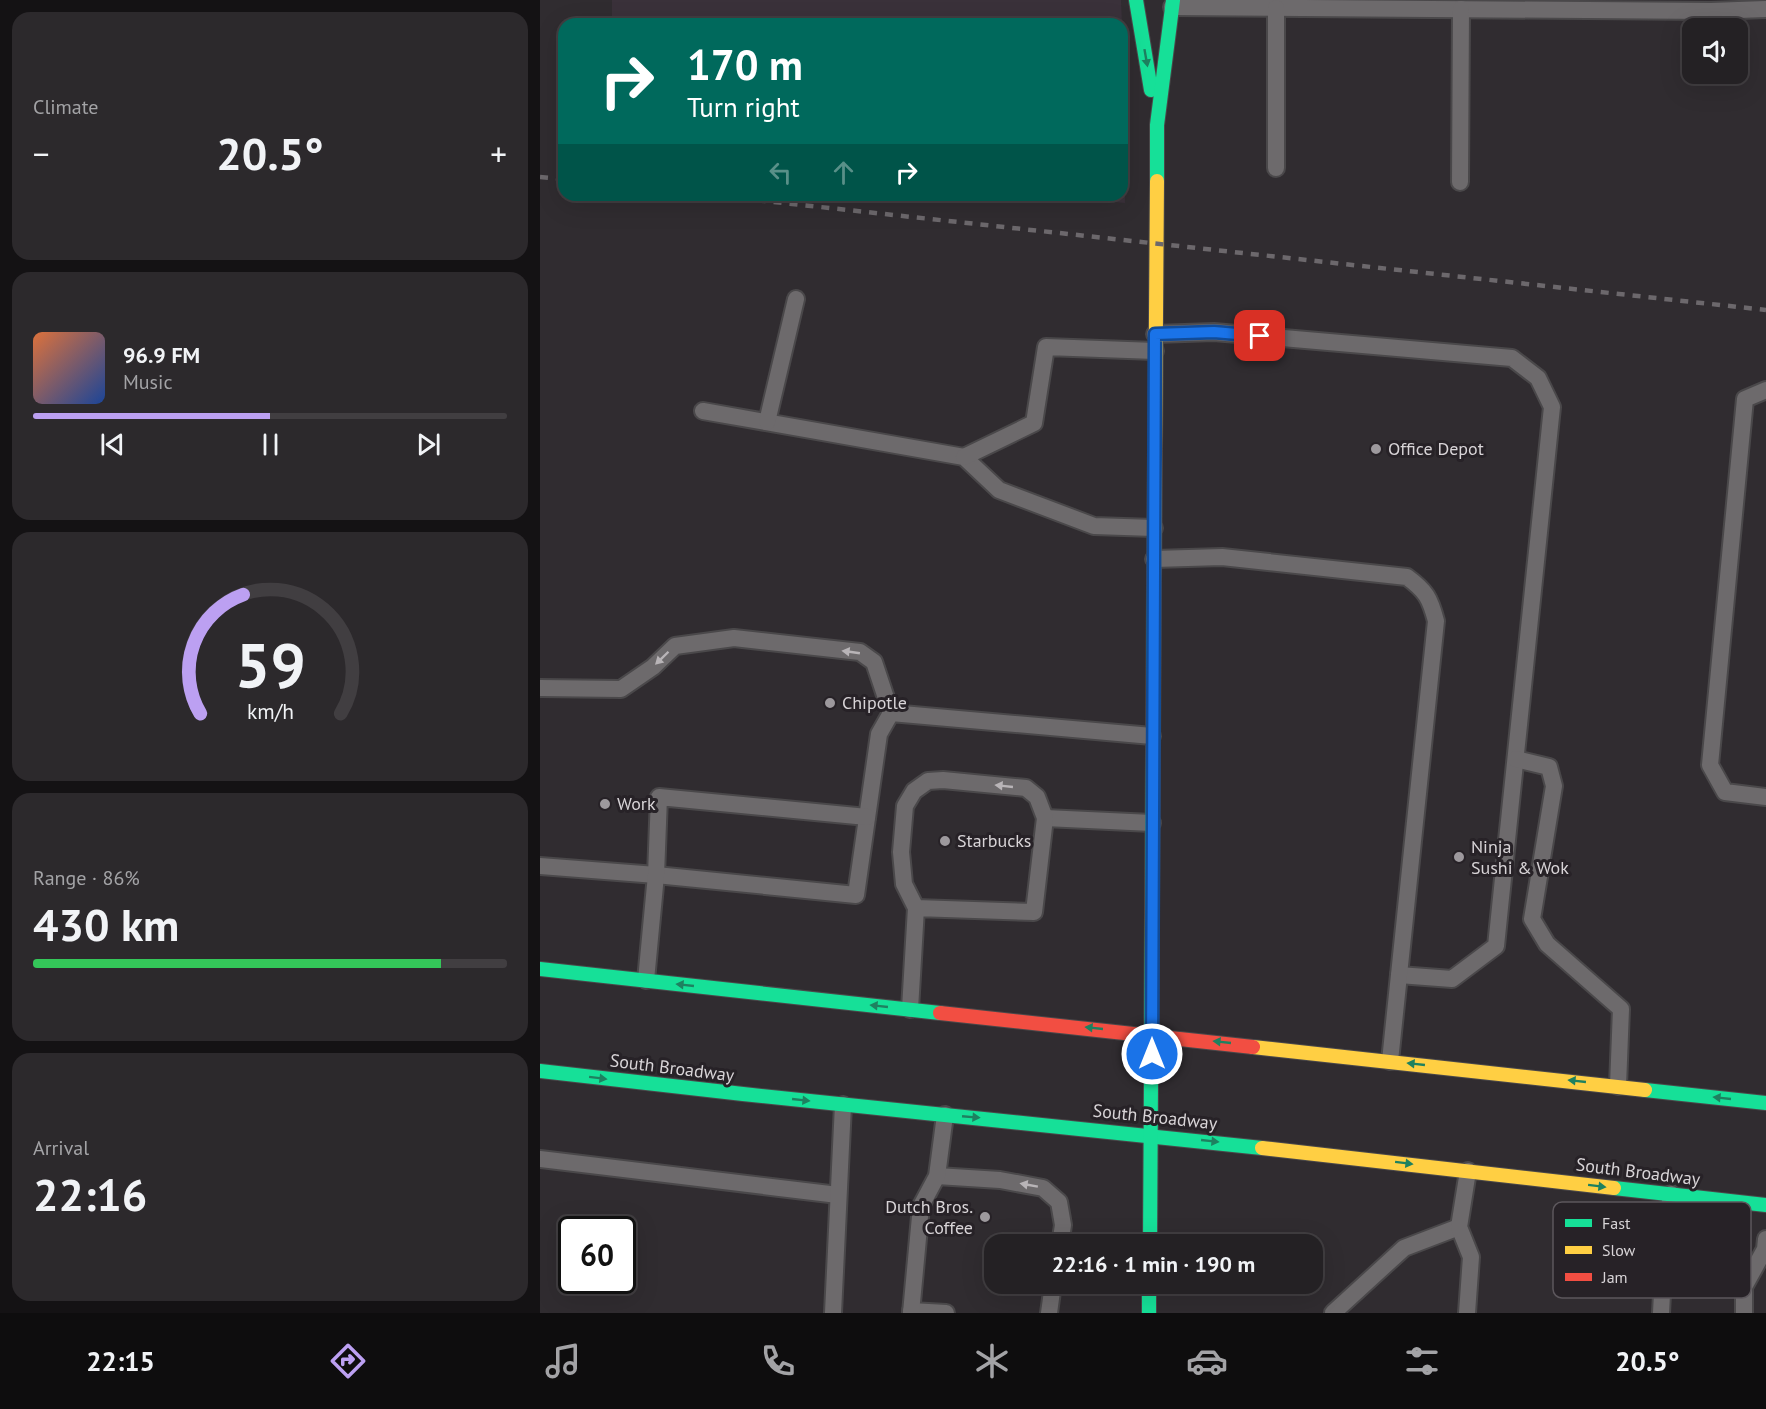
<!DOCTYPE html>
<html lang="en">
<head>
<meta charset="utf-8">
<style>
  :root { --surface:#242124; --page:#2c292c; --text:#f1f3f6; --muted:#a3a3a6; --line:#413e41; --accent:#bca0f2 }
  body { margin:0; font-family:"PT Sans",sans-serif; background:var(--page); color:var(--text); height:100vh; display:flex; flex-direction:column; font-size:22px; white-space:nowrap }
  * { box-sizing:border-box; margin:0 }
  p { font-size:20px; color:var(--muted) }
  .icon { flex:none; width:33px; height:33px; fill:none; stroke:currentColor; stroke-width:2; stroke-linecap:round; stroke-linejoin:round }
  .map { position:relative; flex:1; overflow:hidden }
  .drawer { display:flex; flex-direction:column; gap:12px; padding:12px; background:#141214; width:540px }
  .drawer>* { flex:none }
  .hud { position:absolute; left:18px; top:18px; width:570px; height:183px; border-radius:18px; box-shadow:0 6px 24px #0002,0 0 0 2px var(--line); background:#00695c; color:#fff; overflow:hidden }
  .tools { position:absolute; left:1142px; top:18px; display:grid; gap:12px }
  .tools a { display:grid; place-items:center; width:66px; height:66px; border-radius:12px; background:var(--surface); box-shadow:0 6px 24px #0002,0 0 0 2px var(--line); font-size:30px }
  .speed { position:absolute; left:18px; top:1216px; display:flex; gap:12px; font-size:30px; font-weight:700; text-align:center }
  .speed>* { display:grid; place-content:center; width:78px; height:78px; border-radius:50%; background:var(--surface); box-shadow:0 6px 24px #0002,0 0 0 2px var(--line); line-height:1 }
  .speed .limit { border:3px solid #111; border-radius:9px; background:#fff; color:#111 }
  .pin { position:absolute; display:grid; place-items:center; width:51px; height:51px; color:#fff; margin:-26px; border-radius:12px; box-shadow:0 3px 9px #0006 }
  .me { position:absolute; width:66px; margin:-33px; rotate:0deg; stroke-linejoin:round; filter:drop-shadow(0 0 4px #0008) }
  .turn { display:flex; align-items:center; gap:21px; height:126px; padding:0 30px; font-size:27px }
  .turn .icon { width:78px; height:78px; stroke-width:2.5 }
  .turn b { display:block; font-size:42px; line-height:51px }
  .lanes { display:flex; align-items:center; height:57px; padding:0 30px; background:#0003; justify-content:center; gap:30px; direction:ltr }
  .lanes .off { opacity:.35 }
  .big { font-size:45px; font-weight:700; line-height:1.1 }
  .drawer .widget { flex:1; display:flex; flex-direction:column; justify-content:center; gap:9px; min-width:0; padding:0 21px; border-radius:18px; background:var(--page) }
  .drawer .dial { align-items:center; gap:0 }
  .dial svg { height:156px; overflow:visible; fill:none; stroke:var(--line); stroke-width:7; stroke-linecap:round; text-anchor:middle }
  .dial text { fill:var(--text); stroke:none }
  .song { display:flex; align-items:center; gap:18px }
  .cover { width:72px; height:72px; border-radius:9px; background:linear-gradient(135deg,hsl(20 70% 55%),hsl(220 70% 35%)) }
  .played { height:6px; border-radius:3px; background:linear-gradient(90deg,var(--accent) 50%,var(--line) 50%) }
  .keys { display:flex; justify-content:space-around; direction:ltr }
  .heat { display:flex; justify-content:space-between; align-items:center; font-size:33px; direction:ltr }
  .charge { height:9px; border-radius:4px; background:linear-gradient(90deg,#34c759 86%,var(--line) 0) }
  .trip { position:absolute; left:444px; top:1234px; width:339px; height:60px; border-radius:18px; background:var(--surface); box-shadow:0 6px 24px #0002,0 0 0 2px var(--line); font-weight:700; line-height:60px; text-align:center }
  .menu { display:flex; height:96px; justify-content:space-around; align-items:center; background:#0e0d0e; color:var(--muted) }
  .menu .icon { width:42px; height:42px }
  .menu .selected { color:var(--accent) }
  .menu b { font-size:27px; color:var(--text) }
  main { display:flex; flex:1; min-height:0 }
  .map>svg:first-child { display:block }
</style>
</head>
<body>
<main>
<section class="drawer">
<div class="widget"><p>Climate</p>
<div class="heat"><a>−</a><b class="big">20.5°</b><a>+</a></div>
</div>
<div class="widget">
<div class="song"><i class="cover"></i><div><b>96.9 FM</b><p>Music</p></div></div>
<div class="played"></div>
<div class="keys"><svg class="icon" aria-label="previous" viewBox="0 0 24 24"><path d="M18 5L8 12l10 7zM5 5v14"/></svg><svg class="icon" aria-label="pause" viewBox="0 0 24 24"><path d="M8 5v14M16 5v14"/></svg><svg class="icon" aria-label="next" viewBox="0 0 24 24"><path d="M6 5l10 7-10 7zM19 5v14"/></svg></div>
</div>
<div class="widget dial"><svg viewBox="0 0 100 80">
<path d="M14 69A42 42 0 1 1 86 69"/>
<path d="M14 69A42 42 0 0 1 36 8" stroke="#bca0f2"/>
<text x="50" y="56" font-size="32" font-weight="700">59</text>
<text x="50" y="72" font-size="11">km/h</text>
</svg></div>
<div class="widget"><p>Range · 86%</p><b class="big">430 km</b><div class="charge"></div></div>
<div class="widget"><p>Arrival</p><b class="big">22:16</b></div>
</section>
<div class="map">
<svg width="1226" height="1313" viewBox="0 0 1226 1313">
  <rect width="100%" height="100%" fill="#302c30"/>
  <!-- built -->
  <g fill="#3a313a">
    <path d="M72,0H581L582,24H72Z"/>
    <path d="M582,45L585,203L507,195H582Z"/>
  </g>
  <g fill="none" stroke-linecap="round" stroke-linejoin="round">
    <!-- lane casing -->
    <g stroke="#4a484a" stroke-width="20">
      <g id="lane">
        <path d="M632,7L1171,11L1226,9"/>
        <path d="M736,8V168"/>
        <path d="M920,182L921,9"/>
        <path d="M615,334L674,332L972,358L998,378L1012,407L956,946L912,979L859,975"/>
        <path d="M1226,390L1205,399L1170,765L1185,792L1226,797"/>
        <path d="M163,411L424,457L459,490L554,526L614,528"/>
        <path d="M227,422L256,299"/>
        <path d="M424,457L494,423L506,347L615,351"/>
        <path d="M614,559L682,557L867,577C886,591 890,598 896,621L850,1061"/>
        <path d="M0,688L81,689L113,667L135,646L194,638L320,652L334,662L351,713"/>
        <path d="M976,759L1009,767L1014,786L992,919L1007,944L1081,1009L1078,1086"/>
        <path d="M505,818L612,823"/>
        <path d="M0,866L116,875L316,895L339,734L351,713L612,736"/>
        <path d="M106,980L116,875L119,797L327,817"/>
        <path d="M370,1009L376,908L494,912L505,818L497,797L486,788L403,780L388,781L374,791L365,806L361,852L364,884L376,908"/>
        <path d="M0,1159L298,1195"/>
        <path d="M397,1176L460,1180L503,1188L519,1202L523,1225L520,1245"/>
        <path d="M371,1311L406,1313"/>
        <path d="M293,1313L303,1105"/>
        <path d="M371,1313L381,1206L397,1176L405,1115"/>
        <path d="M509,1313L513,1284"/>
        <path d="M793,1313L864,1248L919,1227"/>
        <path d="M927,1313L931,1257L919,1227L928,1171"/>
        <path d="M1121,1313L1125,1236L1131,1194"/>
        <path d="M1204,1313V1287L1225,1249L1226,1239"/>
      </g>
    </g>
    <!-- fast casing -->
    <g stroke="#4a484a" stroke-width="16">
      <g id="fast">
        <path d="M596,0L611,90"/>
        <path d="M617,181V125L633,0"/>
        <path d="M0,969L400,1013"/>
        <path d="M0,1071L203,1094L722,1148"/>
        <path d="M1105,1090L1226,1103"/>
        <path d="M1074,1188L1226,1205"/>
        <path d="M610,1245L614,584"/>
        <path d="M609,1284V1313"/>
      </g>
    </g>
    <!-- slow casing -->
    <g stroke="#4a484a" stroke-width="16">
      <g id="slow">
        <path d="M614,584L617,181"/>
        <path d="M713,1047L1105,1090"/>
        <path d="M722,1148L1074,1188"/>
      </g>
    </g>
    <!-- jam casing -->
    <g stroke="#4a484a" stroke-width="16">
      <path id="jam" d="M400,1013L713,1047"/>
    </g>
    <!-- lane -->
    <use href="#lane" stroke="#6d6a6c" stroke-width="16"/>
    <!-- fast -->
    <use href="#fast" stroke="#16e098" stroke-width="14"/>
    <!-- slow -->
    <use href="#slow" stroke="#ffcf43" stroke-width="14"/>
    <!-- jam -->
    <use href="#jam" stroke="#f24e42" stroke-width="14"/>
    <!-- rail -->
    <g stroke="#6c686c" stroke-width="4.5" stroke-dasharray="8 8" stroke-linecap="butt">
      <path d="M0,177L24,179"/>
      <path d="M170,195L1226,310"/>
    </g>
  </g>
  <!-- one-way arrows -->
  <defs><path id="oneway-solid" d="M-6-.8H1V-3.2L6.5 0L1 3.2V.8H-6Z" transform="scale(1.5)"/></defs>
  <g fill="#1e8160">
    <use href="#oneway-solid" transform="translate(606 58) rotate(80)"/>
    <use href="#oneway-solid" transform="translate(145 985) rotate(-174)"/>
    <use href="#oneway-solid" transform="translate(339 1006) rotate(-174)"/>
    <use href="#oneway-solid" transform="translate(554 1028) rotate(-174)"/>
    <use href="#oneway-solid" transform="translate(682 1042) rotate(-174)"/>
    <use href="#oneway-solid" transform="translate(876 1064) rotate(-174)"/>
    <use href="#oneway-solid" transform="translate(58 1078) rotate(7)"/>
    <use href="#oneway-solid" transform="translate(1037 1081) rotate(-174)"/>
    <use href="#oneway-solid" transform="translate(1182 1098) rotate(-174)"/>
    <use href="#oneway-solid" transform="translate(261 1100) rotate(6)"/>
    <use href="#oneway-solid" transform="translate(431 1117) rotate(5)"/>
    <use href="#oneway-solid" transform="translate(670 1141) rotate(6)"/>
    <use href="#oneway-solid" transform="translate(864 1163) rotate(7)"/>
    <use href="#oneway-solid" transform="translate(1057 1186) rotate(7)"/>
  </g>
  <g fill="#b8b4b7">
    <use href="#oneway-solid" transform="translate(311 652) rotate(-172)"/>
    <use href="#oneway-solid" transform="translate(122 658) rotate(136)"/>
    <use href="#oneway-solid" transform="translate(464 786) rotate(-174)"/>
    <use href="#oneway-solid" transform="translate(489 1185) rotate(-170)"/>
  </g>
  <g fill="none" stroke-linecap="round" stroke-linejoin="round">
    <!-- route casing -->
    <g stroke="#114b97" stroke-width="15">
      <path id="route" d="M612,1054L615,334L674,332L720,336"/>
    </g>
    <!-- route -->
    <use href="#route" stroke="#1a73e8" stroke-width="10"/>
  </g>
  <!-- markers -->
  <g fill="#9d999d" stroke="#272227" stroke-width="2">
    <circle cx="836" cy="449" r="6"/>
    <circle cx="290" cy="703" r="6"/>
    <circle cx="65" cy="804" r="6"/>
    <circle cx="405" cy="841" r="6"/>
    <circle cx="919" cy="857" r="6"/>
    <circle cx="445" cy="1217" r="6"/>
  </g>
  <g text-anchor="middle" stroke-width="6" stroke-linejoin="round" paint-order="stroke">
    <!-- poi labels -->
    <g font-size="18" fill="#d8d4d7" stroke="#272227" text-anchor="start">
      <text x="848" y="455">Office Depot</text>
      <text x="302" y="709">Chipotle</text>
      <text x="77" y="810">Work</text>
      <text x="417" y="847">Starbucks</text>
      <text x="931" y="853">Ninja<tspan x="931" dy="21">Sushi &amp; Wok</tspan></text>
      <text x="433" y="1213" text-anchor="end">Dutch Bros.<tspan x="433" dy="21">Coffee</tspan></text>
    </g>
    <!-- street labels -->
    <g font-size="18" fill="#d8d4d7" stroke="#272227">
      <text transform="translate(132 1068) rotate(7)" y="6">South Broadway</text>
      <text transform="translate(615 1117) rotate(6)" y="6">South Broadway</text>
      <text transform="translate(1098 1172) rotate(7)" y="6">South Broadway</text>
    </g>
  </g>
  <!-- legend -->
  <rect x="1013" y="1202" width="198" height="96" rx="9" fill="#272227" stroke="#5c575c" stroke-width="1.5"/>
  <rect x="1025" y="1219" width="27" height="8" fill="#16e098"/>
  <rect x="1025" y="1246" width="27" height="8" fill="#ffcf43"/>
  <rect x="1025" y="1273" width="27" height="8" fill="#f24e42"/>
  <g font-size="16" fill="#d8d4d7">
    <text x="1062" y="1229">Fast</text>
    <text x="1062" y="1256">Slow</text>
    <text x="1062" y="1283">Jam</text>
  </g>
</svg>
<div class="tools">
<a><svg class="icon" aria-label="sound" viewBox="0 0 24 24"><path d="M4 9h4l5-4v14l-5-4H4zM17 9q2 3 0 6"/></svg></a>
</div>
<div class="speed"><div class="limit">60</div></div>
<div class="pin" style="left:720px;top:336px;background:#d93025"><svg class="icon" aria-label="arrive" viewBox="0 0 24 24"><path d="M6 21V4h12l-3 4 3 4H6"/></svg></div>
<svg class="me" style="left:612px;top:1054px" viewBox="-20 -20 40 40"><circle r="17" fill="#1a73e8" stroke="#fff" stroke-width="3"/><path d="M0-11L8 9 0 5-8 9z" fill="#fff"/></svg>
<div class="trip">22:16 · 1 min · 190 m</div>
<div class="hud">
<div class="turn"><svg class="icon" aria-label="right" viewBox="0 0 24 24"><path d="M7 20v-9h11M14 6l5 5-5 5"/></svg><div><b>170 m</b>Turn right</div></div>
<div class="lanes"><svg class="icon off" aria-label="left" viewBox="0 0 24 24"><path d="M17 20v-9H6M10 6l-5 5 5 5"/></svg><svg class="icon off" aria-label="ahead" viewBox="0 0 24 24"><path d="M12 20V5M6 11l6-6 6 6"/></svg><svg class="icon" aria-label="right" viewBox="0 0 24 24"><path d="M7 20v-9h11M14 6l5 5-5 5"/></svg></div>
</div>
</div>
</main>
<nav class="menu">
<b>22:15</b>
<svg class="icon selected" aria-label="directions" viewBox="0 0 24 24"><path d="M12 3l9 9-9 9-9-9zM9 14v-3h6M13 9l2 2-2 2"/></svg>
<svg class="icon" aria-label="music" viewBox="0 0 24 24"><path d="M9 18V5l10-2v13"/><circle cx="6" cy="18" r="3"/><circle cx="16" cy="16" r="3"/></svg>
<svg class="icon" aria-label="phone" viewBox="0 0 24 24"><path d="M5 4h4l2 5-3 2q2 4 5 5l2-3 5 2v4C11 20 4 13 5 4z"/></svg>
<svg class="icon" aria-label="climate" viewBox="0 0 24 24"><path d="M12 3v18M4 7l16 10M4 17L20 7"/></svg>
<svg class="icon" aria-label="car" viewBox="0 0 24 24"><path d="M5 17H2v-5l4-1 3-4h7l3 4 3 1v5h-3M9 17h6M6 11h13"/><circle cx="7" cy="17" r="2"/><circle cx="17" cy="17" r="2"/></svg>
<svg class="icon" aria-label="filters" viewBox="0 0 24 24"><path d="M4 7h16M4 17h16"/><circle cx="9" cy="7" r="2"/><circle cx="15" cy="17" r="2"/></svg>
<b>20.5°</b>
</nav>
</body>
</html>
